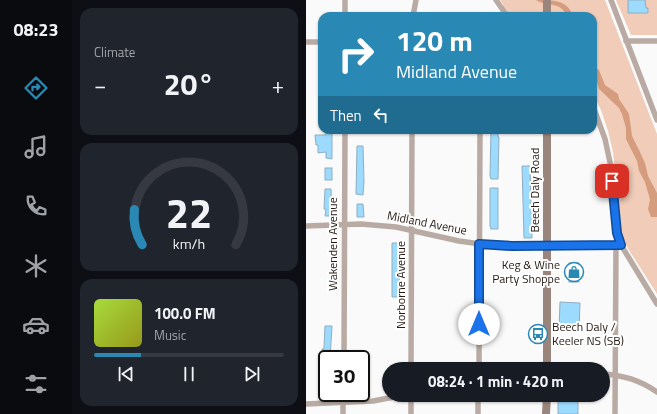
<!DOCTYPE html>
<html lang="en">
<head>
<meta charset="utf-8">
<style>
  :root { --surface:#171b24; --page:#20242c; --text:#f1f3f6; --muted:#9ea1a6; --line:#363941; --accent:#2988b4 }
  body { margin:0; font-family:"Titillium Web",sans-serif; background:var(--page); color:var(--text); height:100vh; display:flex; flex-direction:column; font-size:15px; white-space:nowrap }
  * { box-sizing:border-box; margin:0 }
  p { font-size:13px; color:var(--muted) }
  .icon { flex:none; width:22px; height:22px; fill:none; stroke:currentColor; stroke-width:2; stroke-linecap:round; stroke-linejoin:round }
  .map { position:relative; flex:1; overflow:hidden }
  .side { display:flex; flex-direction:column; gap:8px; padding:8px; background:#0d0f14; width:234px }
  .side>* { flex:none }
  .guide { position:absolute; left:12px; top:12px; width:279px; height:122px; border-radius:12px; box-shadow:0 1px 3px #0004; background:#2988b4; color:#fff; overflow:hidden }
  .speed { position:absolute; left:12px; top:350px; display:flex; gap:8px; font-size:20px; font-weight:700; text-align:center }
  .speed>* { display:grid; place-content:center; width:52px; height:52px; border-radius:50%; background:var(--surface); box-shadow:0 1px 3px #0004; line-height:1 }
  .speed .limit { border:2px solid #111; border-radius:6px; background:#fff; color:#111 }
  .pin { position:absolute; display:grid; place-items:center; width:34px; height:34px; color:#fff; margin:-17px; border-radius:8px; box-shadow:0 2px 6px #0006 }
  .me { position:absolute; width:44px; margin:-22px; rotate:0deg; stroke-linejoin:round; filter:drop-shadow(0 0 3px #0008) }
  .turn { display:flex; align-items:center; gap:14px; height:84px; padding:0 12px; font-size:18px }
  .turn .icon { width:52px; height:52px; stroke-width:2.5 }
  .turn b { display:block; font-size:28px; line-height:34px }
  .then { display:flex; align-items:center; height:38px; padding:0 12px; background:#0003; gap:8px; font-size:15px }
  .big { font-size:30px; font-weight:700; line-height:1.1 }
  .side .card { flex:1; display:flex; flex-direction:column; justify-content:center; gap:6px; min-width:0; padding:0 14px; border-radius:12px; background:var(--page) }
  .side .dial { align-items:center; gap:0 }
  .dial svg { height:104px; overflow:visible; fill:none; stroke:var(--line); stroke-width:7; stroke-linecap:round; text-anchor:middle }
  .dial text { fill:var(--text); stroke:none }
  .song { display:flex; align-items:center; gap:12px }
  .cover { width:48px; height:48px; border-radius:6px; background:linear-gradient(135deg,hsl(80 70% 55%),hsl(60 70% 35%)) }
  .played { height:4px; border-radius:2px; background:linear-gradient(90deg,var(--accent) 25%,var(--line) 25%) }
  .keys { display:flex; justify-content:space-around; direction:ltr }
  .heat { display:flex; justify-content:space-between; align-items:center; font-size:22px; direction:ltr }
  .trip { position:absolute; left:76px; top:362px; width:228px; height:40px; border-radius:20px; background:var(--surface); box-shadow:0 1px 3px #0004; font-weight:700; line-height:40px; text-align:center }
  main { display:flex; flex:1; min-height:0 }
  .tabs { display:flex; flex-direction:column; width:72px; justify-content:space-around; align-items:center; background:#090b0e; color:var(--muted) }
  .tabs .icon { width:28px; height:28px }
  .tabs .active { color:var(--accent) }
  .tabs b { font-size:18px; color:var(--text) }
  .map>svg:first-child { display:block }
</style>
</head>
<body>
<main>
<nav class="tabs">
<b>08:23</b>
<svg class="icon active" aria-label="directions" viewBox="0 0 24 24"><path d="M12 3l9 9-9 9-9-9zM9 14v-3h6M13 9l2 2-2 2"/></svg>
<svg class="icon" aria-label="music" viewBox="0 0 24 24"><path d="M9 18V5l10-2v13"/><circle cx="6" cy="18" r="3"/><circle cx="16" cy="16" r="3"/></svg>
<svg class="icon" aria-label="phone" viewBox="0 0 24 24"><path d="M5 4h4l2 5-3 2q2 4 5 5l2-3 5 2v4C11 20 4 13 5 4z"/></svg>
<svg class="icon" aria-label="climate" viewBox="0 0 24 24"><path d="M12 3v18M4 7l16 10M4 17L20 7"/></svg>
<svg class="icon" aria-label="car" viewBox="0 0 24 24"><path d="M5 17H2v-5l4-1 3-4h7l3 4 3 1v5h-3M9 17h6M6 11h13"/><circle cx="7" cy="17" r="2"/><circle cx="17" cy="17" r="2"/></svg>
<svg class="icon" aria-label="filters" viewBox="0 0 24 24"><path d="M4 7h16M4 17h16"/><circle cx="9" cy="7" r="2"/><circle cx="15" cy="17" r="2"/></svg>
</nav>
<section class="side">
<div class="card"><p>Climate</p>
<div class="heat"><a>−</a><b class="big">20°</b><a>+</a></div>
</div>
<div class="card dial"><svg viewBox="0 0 100 80">
<path d="M14 69A42 42 0 1 1 86 69"/>
<path d="M14 69A42 42 0 0 1 8 42" stroke="#2988b4"/>
<text x="50" y="56" font-size="32" font-weight="700">22</text>
<text x="50" y="72" font-size="11">km/h</text>
</svg></div>
<div class="card">
<div class="song"><i class="cover"></i><div><b>100.0 FM</b><p>Music</p></div></div>
<div class="played"></div>
<div class="keys"><svg class="icon" aria-label="previous" viewBox="0 0 24 24"><path d="M18 5L8 12l10 7zM5 5v14"/></svg><svg class="icon" aria-label="pause" viewBox="0 0 24 24"><path d="M8 5v14M16 5v14"/></svg><svg class="icon" aria-label="next" viewBox="0 0 24 24"><path d="M6 5l10 7-10 7zM19 5v14"/></svg></div>
</div>
</section>
<div class="map">
<svg width="351" height="414" viewBox="0 0 351 414">
  <rect width="100%" height="100%" fill="#fafafa"/>
  <!-- green -->
  <g fill="#f0ccb9">
    <path d="M194,0H299L351,134V294L321,247L316,235L307,152L302,131L295,110L287,94V16H199L197,4Z"/>
    <path d="M310,0H351V35H325Z"/>
  </g>
  <!-- water -->
  <g fill="#d59c7d">
    <path d="M230,0C247,0 262,0 267,16H260C256,1 240,7 230,0Z"/>
    <path d="M287,66L293,70L299,85L312,94L313,99L323,114L326,136L333,150L339,163L342,176L351,193V217H345L342,209L344,200L343,196L339,182L333,171L331,161L320,139V128L316,114L313,108L293,89L291,82L287,76Z"/>
  </g>
  <!-- building -->
  <g fill="#9cdbfe" stroke="#8faec0">
    <path d="M322,0H339L340,8H342V13H322Z"/>
    <path d="M185,130H192V137H193L192,179H185L184,176Z"/>
    <path d="M20,131L26,132V159L20,158V152L12,153V145H10L9,135H20Z"/>
    <path d="M51,146H57L58,182L57,195L50,194Z"/>
    <path d="M216,166H224L226,238H218Z"/>
    <rect x="19" y="168" width="7" height="12"/>
    <path d="M184,188H192V229H185L184,226Z"/>
    <path d="M19,189H25L26,216H19L20,209H18Z"/>
    <path d="M51,204H57L58,217H51Z"/>
    <path d="M86,243H94L93,297H86Z"/>
    <rect x="263" y="263" width="10" height="19"/>
    <path d="M254,302L274,303L273,331L253,330Z"/>
    <path d="M19,326H26L24,359H21V367H16V349H18V347Z"/>
    <rect x="252" y="395" width="20" height="19"/>
  </g>
  <g fill="none" stroke-linecap="round" stroke-linejoin="round">
    <!-- street -->
    <g stroke="#b9aba4" stroke-width="5.5">
      <path d="M190,0L201,16"/>
      <path d="M305,0L351,120"/>
      <path d="M39,16V0"/>
      <path d="M107,16L110,0"/>
      <path d="M320,41H351"/>
      <path d="M0,42H16"/>
      <path d="M287,106L299,139L305,167L310,224L315,245L351,304"/>
      <path d="M0,226L55,224L90,227L153,241L182,245L241,246L315,245"/>
      <path d="M38,359L39,130"/>
      <path d="M105,369L106,130"/>
      <path d="M173,369L174,130"/>
      <path d="M297,374C317,375 334,380 351,392"/>
      <path d="M0,404L67,401L99,395"/>
      <path d="M37,414V393"/>
      <path d="M105,414V395"/>
      <path d="M172,414V395"/>
      <path d="M309,414L310,246"/>
    </g>
    <!-- secondary -->
    <g stroke="#99857b" stroke-width="8">
      <path d="M241,16V0"/>
      <path d="M241,130V369"/>
      <path d="M240,414L241,395"/>
    </g>
  </g>
  <g fill="none" stroke-linecap="round" stroke-linejoin="round">
    <!-- route casing -->
    <g stroke="#114b97" stroke-width="10">
      <path id="route" d="M173,324V244L206,246L315,245L311,233L306,181"/>
    </g>
    <!-- route -->
    <use href="#route" stroke="#1a73e8" stroke-width="7"/>
  </g>
  <!-- icons -->
  <defs>
    <g id="shop-ring" transform="scale(1)"><circle r="9.5" fill="#fff" stroke="#2988b4" stroke-width="1.5"/><path d="M-5-2.5h2.3a2.7 3.5 0 0 1 5.4 0H5L5.5 6h-11ZM-1.5-2.5h3a1.5 2.3 0 0 0-3 0Z" fill="#2988b4"/></g>
    <g id="bus-ring" transform="scale(1)"><circle r="9.5" fill="#fff" stroke="#2988b4" stroke-width="1.5"/><path d="M-5-6H5V4H4V6H2V4H-2V6H-4V4H-5ZM-3.5-4V0h7V-4ZM-3.5 1.2v1.5H-2V1.2ZM2 1.2v1.5H3.5V1.2Z" fill="#2988b4"/></g>
  </defs>
  <g fill-rule="evenodd">
    <use href="#shop-ring" x="268" y="272"/>
    <use href="#bus-ring" x="232" y="334"/>
  </g>
  <g text-anchor="middle" stroke-width="4" stroke-linejoin="round" paint-order="stroke">
    <!-- street labels -->
    <g font-size="12" fill="#251913" stroke="#fff">
      <text transform="translate(229 190) rotate(-90)" y="4">Beech Daly Road</text>
      <text transform="translate(121 223) rotate(11)" y="4">Midland Avenue</text>
      <text transform="translate(27 244) rotate(-90)" y="4">Wakenden Avenue</text>
      <text transform="translate(95 285) rotate(-90)" y="4">Norborne Avenue</text>
    </g>
    <!-- poi labels -->
    <g font-size="12" fill="#251913" stroke="#fff" text-anchor="end">
      <text x="254" y="269">Keg &amp; Wine<tspan x="254" dy="14">Party Shoppe</tspan></text>
      <text x="246" y="331" text-anchor="start">Beech Daly /<tspan x="246" dy="14">Keeler NS (SB)</tspan></text>
    </g>
  </g>
</svg>
<div class="speed"><div class="limit">30</div></div>
<div class="pin" style="left:306px;top:181px;background:#d93025"><svg class="icon" aria-label="arrive" viewBox="0 0 24 24"><path d="M6 21V4h12l-3 4 3 4H6"/></svg></div>
<svg class="me" style="left:173px;top:324px" viewBox="-20 -20 40 40"><circle r="19" fill="#fff"/><path d="M0-13L10 11 0 6-10 11z" fill="#1a73e8"/></svg>
<div class="trip">08:24 · 1 min · 420 m</div>
<div class="guide">
<div class="turn"><svg class="icon" aria-label="right" viewBox="0 0 24 24"><path d="M7 20v-9h11M14 6l5 5-5 5"/></svg><div><b>120 m</b>Midland Avenue</div></div>
<div class="then">Then<svg class="icon" aria-label="left" viewBox="0 0 24 24"><path d="M17 20v-9H6M10 6l-5 5 5 5"/></svg></div>
</div>
</div>
</main>
</body>
</html>
